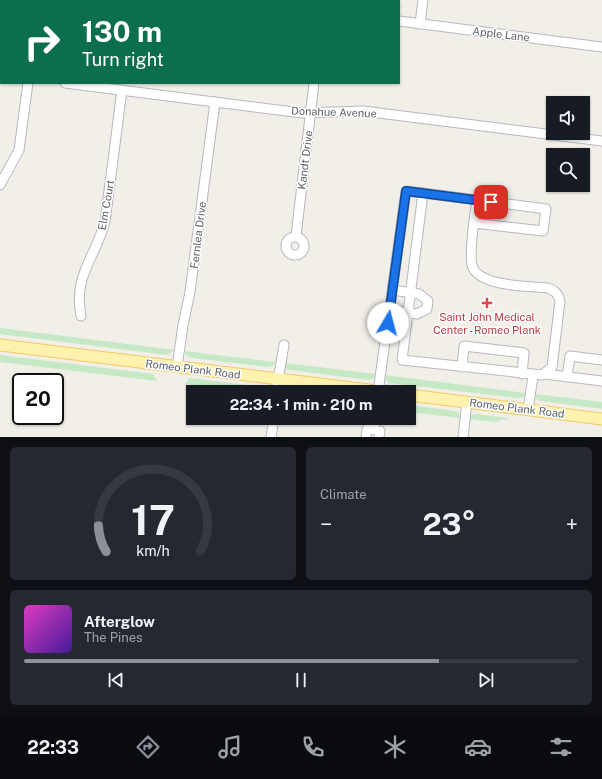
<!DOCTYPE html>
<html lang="en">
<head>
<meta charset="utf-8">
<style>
  :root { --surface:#171b24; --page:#242831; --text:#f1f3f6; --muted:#9ea1a6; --line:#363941; --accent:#8c9099 }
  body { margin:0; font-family:"Public Sans",sans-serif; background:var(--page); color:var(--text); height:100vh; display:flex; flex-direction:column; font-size:15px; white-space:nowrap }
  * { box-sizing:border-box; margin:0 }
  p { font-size:13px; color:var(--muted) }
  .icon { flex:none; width:22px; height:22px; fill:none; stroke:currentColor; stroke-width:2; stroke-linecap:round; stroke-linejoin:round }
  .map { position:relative; height:437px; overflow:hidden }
  .drawer { display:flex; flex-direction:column; gap:10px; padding:10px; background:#0d0f14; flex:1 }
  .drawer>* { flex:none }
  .top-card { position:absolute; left:0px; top:0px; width:400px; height:84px; box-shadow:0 1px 3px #0004; background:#0b6e4f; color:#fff; overflow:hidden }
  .fabs { position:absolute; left:546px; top:96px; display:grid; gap:8px }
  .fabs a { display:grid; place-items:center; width:44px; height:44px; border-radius:0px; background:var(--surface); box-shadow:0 1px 3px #0004; font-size:20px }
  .speed { position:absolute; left:12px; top:373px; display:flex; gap:8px; font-size:20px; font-weight:700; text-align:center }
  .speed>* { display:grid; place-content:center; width:52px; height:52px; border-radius:50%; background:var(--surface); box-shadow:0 1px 3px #0004; line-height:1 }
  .speed .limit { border:2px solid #111; border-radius:6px; background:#fff; color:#111 }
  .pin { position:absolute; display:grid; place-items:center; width:34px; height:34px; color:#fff; margin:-17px; border-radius:8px; box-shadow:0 2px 6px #0006 }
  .me { position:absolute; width:44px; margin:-22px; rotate:8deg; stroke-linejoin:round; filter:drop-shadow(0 0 3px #0008) }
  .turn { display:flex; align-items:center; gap:14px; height:84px; padding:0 16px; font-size:18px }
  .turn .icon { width:52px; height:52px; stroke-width:2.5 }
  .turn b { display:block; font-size:28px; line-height:34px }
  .big { font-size:30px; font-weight:700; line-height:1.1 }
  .drawer .tile { flex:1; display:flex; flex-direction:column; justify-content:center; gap:6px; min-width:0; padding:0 14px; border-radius:6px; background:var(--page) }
  .drawer .dial { align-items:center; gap:0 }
  .dial svg { height:104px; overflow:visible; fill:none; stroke:var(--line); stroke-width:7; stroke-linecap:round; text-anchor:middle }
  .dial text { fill:var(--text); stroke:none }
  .song { display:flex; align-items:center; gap:12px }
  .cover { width:48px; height:48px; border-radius:6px; background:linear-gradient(135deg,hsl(310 70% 55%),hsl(260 70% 35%)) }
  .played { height:4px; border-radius:2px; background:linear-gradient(90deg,var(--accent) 75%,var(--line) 75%) }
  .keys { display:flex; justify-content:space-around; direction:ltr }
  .heat { display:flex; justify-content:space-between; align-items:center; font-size:22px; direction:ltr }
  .drawer .tiles { flex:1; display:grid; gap:10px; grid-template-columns:1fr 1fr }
  .tile:last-child { grid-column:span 2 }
  .trip { position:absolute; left:186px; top:385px; width:230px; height:40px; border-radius:0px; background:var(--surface); box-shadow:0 1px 3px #0004; font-weight:700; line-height:40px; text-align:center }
  .tab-bar { display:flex; height:64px; justify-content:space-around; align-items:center; background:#090b0e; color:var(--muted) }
  .tab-bar .icon { width:28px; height:28px }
  .tab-bar .active { color:var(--accent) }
  .tab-bar b { font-size:18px; color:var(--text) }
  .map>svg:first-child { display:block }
</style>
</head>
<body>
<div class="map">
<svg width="602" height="437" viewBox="0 0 602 437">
  <rect width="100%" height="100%" fill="#f1efe8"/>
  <!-- green -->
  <g fill="#c5e8c5">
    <path d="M0,328L175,350L167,355L0,334Z"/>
    <path d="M184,351L275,362L274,365L269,367L193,358L187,356Z"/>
    <path d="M0,355L153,374L157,381L0,362Z"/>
    <path d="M285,363L376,374L374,378L369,380L290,370L285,368Z"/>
    <path d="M385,375L525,393L524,397L519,398L389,383L386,380Z"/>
    <path d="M189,378L248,385L252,389L231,386L216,388L185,384Z"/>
    <path d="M535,394L602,402V409L541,401L536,399Z"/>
    <path d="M409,405L455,411L459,413L460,418L409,412Z"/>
    <path d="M476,414L508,418L509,420L503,419L496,422L469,419L471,415Z"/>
  </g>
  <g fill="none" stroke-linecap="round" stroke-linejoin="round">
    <!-- minor casing -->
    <g stroke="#b5b8bc" stroke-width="11">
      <g id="minor">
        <path d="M156,0L164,1"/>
        <path d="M39,1V0"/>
        <path d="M399,21L602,47"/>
        <path d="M420,24L423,0"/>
        <path d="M65,83L302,113L363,111L602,141"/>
        <path d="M0,185L19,150L28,83"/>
        <path d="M474,223L543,231L546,209L423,193L402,360L542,375L552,367L560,301C558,293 555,291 548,288C528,286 483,287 473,268C468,258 475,213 477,200"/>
        <path d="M296,236L314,83"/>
        <circle cx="295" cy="246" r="9"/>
        <path d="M390,310L417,314L427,309L428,301L419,294L393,290"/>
        <path d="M81,316C73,276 95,258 105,222L122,90"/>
        <path d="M177,367L183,325L190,292L215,102"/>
        <path d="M462,367L464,346L524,353L522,374"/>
        <path d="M545,374L602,381"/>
        <path d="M567,377L570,356L602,360"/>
        <path d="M276,392L284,345"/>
        <path d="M378,392L406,191L423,193"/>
        <path d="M528,410L533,376"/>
        <path d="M374,430L375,418"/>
        <path d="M271,437L274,418"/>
        <path d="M366,437L367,429"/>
        <path d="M379,437L380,431"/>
        <path d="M463,437L467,402"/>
      </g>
    </g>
    <!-- major casing -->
    <g stroke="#f2c960" stroke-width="13">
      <g id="major">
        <path d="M0,345L385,392"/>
        <path d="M409,395L602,419"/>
      </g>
    </g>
    <!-- minor -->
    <use href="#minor" stroke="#fff" stroke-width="9"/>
    <!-- major -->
    <use href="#major" stroke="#fff2af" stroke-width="11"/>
  </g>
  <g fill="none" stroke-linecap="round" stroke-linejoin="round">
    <!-- route casing -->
    <g stroke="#114b97" stroke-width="10">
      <path id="route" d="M388,323L406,191L491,202"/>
    </g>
    <!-- route -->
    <use href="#route" stroke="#1a73e8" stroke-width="7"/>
  </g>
  <!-- markers -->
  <path fill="#e0444e" stroke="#fff" stroke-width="1.5" d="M485 297h4v4h4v4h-4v4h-4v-4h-4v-4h4z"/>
  <g text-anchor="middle" stroke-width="3" stroke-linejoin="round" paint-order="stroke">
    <!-- street labels -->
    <g font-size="11" fill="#5f6368" stroke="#fff">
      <text transform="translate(501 34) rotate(7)" y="4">Apple Lane</text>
      <text transform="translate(334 112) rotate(2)" y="4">Donahue Avenue</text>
      <text transform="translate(305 160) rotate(-83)" y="4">Kandt Drive</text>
      <text transform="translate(106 205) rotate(-80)" y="4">Elm Court</text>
      <text transform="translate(198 235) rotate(-83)" y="4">Fernlea Drive</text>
      <text transform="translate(193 369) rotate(7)" y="4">Romeo Plank Road</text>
      <text transform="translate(517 408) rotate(7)" y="4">Romeo Plank Road</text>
    </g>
    <!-- health labels -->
    <g font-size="11" fill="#be3a42" stroke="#fff">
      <text x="487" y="321">Saint John Medical<tspan x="487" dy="13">Center - Romeo Plank</tspan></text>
    </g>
  </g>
</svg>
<div class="fabs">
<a><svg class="icon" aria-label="sound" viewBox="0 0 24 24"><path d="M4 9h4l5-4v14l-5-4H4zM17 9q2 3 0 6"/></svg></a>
<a><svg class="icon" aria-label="search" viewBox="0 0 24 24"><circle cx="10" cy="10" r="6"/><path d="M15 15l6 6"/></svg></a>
</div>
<div class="speed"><div class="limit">20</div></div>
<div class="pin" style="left:491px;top:202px;background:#d93025"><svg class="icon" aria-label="arrive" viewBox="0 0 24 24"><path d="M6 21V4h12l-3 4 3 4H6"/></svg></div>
<svg class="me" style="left:388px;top:323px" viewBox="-20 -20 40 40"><circle r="19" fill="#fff"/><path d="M0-13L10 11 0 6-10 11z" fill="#1a73e8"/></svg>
<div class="trip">22:34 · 1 min · 210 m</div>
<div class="top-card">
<div class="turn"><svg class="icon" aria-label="right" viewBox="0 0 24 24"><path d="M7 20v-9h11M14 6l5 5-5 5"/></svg><div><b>130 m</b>Turn right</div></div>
</div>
</div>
<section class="drawer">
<div class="tiles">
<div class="tile dial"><svg viewBox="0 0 100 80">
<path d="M14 69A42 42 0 1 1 86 69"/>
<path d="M14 69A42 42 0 0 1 8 49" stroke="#8c9099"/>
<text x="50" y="56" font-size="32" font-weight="700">17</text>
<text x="50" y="72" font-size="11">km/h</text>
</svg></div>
<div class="tile"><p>Climate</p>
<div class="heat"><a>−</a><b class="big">23°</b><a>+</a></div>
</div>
<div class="tile">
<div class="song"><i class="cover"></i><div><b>Afterglow</b><p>The Pines</p></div></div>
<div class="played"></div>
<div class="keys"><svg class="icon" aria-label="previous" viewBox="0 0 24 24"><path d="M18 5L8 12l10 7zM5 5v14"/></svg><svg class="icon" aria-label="pause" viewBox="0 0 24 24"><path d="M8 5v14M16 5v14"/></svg><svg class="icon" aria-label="next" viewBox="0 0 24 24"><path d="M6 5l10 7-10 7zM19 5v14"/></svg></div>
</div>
</div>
</section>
<nav class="tab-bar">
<b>22:33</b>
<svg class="icon active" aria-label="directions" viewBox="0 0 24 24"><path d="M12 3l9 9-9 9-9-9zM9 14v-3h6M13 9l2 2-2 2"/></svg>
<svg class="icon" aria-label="music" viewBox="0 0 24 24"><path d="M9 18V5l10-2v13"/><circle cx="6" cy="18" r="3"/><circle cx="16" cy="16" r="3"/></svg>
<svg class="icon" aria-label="phone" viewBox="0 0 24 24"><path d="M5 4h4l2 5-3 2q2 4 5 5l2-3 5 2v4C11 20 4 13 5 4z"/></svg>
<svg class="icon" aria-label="climate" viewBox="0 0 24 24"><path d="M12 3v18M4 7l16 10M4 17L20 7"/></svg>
<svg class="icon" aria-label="car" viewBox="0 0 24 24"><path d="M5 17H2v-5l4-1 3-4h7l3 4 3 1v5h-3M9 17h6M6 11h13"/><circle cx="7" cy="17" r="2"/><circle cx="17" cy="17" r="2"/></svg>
<svg class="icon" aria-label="filters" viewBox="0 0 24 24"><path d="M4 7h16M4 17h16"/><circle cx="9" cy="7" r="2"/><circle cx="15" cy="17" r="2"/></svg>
</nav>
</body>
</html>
